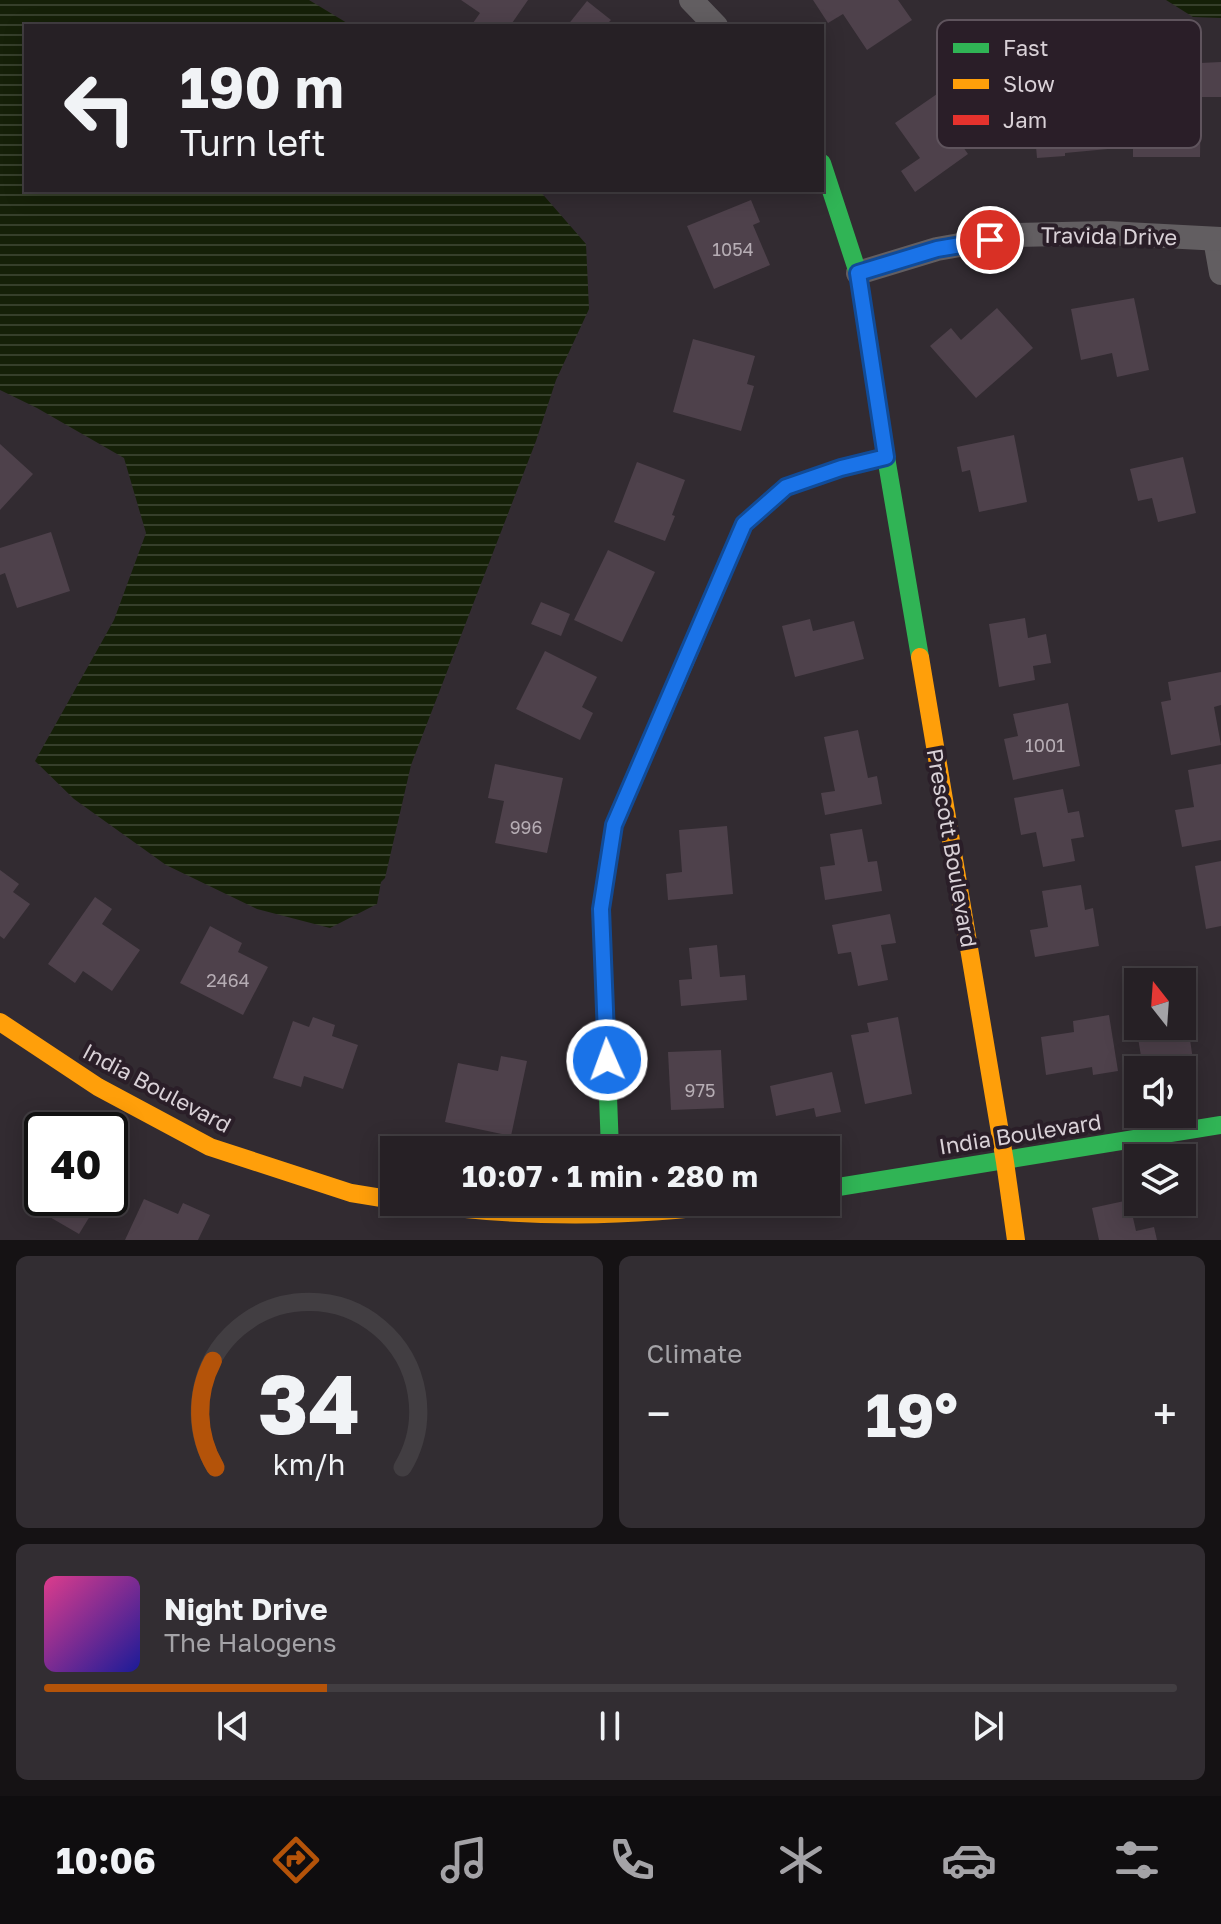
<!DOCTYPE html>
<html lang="en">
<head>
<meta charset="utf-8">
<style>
  :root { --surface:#262025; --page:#322d32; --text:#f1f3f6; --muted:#a4a3a7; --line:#423e42; --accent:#b45309 }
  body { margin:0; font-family:"Golos Text",sans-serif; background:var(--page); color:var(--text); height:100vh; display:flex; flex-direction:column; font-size:30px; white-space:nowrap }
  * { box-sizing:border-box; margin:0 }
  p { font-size:26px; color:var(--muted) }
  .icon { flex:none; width:44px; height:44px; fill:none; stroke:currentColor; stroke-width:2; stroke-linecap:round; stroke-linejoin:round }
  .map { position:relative; height:1240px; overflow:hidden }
  .side { display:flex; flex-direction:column; gap:16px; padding:16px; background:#151214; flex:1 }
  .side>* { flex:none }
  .top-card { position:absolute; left:24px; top:24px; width:800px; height:168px; border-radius:0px; box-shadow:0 4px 20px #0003,0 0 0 2px var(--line); background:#262025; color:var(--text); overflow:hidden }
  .needle { width:52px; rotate:343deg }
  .tools { position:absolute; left:1124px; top:968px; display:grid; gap:16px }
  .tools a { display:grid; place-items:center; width:72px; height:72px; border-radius:0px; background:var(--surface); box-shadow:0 4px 20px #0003,0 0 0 2px var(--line); font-size:40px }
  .speed { position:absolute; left:24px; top:1112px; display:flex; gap:16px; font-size:40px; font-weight:700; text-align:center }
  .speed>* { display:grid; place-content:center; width:104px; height:104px; border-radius:50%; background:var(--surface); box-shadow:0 4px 20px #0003,0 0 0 2px var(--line); line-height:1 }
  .speed .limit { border:4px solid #111; border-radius:12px; background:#fff; color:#111 }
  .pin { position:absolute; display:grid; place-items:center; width:68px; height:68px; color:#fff; margin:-34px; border:4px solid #fff; border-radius:50%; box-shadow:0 2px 8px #0007 }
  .me { position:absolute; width:88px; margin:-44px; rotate:358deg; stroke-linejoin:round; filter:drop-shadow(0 0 6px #0008) }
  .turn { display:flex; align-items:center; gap:28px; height:168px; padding:0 24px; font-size:36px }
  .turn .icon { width:104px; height:104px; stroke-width:2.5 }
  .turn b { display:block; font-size:56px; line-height:68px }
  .big { font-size:60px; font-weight:700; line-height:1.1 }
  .side .widget { flex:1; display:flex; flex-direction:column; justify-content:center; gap:12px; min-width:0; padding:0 28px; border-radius:12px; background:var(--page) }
  .side .dial { align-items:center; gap:0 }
  .dial svg { height:208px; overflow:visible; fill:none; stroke:var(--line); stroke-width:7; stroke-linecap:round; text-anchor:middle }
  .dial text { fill:var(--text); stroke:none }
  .song { display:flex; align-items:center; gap:24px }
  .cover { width:96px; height:96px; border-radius:12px; background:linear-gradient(135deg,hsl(330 70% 55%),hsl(240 70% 35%)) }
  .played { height:8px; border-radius:4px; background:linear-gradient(90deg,var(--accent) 25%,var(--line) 25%) }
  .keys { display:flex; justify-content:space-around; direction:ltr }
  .heat { display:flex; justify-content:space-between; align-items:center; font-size:44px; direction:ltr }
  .side .tiles { flex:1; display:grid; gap:16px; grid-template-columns:1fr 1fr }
  .widget:last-child { grid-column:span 2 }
  .trip { position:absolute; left:380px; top:1136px; width:460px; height:80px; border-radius:0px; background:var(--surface); box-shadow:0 4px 20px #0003,0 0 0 2px var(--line); font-weight:700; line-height:80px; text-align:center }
  .tabs { display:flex; height:128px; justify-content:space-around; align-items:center; background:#0f0d0f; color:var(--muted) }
  .tabs .icon { width:56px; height:56px }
  .tabs .current { color:var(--accent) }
  .tabs b { font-size:36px; color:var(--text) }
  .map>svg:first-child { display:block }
</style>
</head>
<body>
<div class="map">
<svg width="1221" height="1240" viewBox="0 0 1221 1240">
  <defs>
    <pattern id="water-rules" width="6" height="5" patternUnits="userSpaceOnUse" patternTransform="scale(2)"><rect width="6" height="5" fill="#152008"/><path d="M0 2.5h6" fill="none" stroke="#363f2b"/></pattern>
  </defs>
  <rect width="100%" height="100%" fill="#322b31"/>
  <!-- water -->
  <g fill="url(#water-rules)">
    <path d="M0,0H309L352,26H26V190H539L586,244L589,309L556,380L536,441L411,765L385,878L381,882L377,904L330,928L257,909L166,865L74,799L35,761L114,620L146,533L124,458L37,408L0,390Z"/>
    <path d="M1166,0H1221V18L1193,17Z"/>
  </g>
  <!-- building -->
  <g fill="#4e414b">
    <path d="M461,0H528L510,26H478L473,23L480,13Z"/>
    <path d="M813,0H898L912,20L867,50L843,14L828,23Z"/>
    <path d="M587,1L611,20L605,26H567Z"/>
    <path d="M1221,62V97H1201L1200,157H1133V110H1166V96H1200V63Z"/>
    <path d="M937,94L956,121L948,126L968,154L915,192L901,171L920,158L895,123Z"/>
    <path d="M1080,98L1081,110L1105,108L1108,149L1065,153V156L1037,158L1033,112L1055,110L1054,100Z"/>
    <path d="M751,200L760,222L753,225L770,265L714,289L687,226Z"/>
    <path d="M1134,298L1149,370L1117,377L1112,353L1081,360L1071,309Z"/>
    <path d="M997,308L1033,348L976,398L930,346L951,328L961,340Z"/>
    <path d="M693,339L755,356L747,384L754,386L741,431L673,412Z"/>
    <path d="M1014,435L1027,502L979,512L970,470L962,472L957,447Z"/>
    <path d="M0,444L33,474L0,510Z"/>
    <path d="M1183,457L1196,513L1158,522L1152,498L1138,501L1130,469Z"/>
    <path d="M637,462L685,480L672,515L675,516L665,541L614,522Z"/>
    <path d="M51,532L70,591L17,608L5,573L0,575V548Z"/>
    <path d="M608,550L655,572L622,642L574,620Z"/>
    <path d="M541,602L570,614L561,636L531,624Z"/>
    <path d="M1025,618L1028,638L1046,634L1051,663L1033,666L1035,680L999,687L989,624Z"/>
    <path d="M810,619L813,631L854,621L864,659L795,677L782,626Z"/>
    <path d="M545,651L597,677L582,707L593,713L580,740L516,709Z"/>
    <path d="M1221,672V705L1214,707L1221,745L1171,755L1161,702L1171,700L1168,682Z"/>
    <path d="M1068,703L1080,766L1013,780L1004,739L1018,736L1013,714Z"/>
    <path d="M858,730L868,778L877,776L882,804L825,815L821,793L835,791L824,737Z"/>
    <path d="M495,764L563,778L547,853L495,843L504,801L488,798Z"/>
    <path d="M1221,764V840L1182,847L1175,810L1194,807L1188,770Z"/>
    <path d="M1063,789L1068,813L1079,811L1084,837L1071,839L1075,861L1043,867L1036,832L1021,835L1014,798Z"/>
    <path d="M727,826L733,894L668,900L666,874L682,872L679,830Z"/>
    <path d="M862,829L868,862L877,861L882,891L825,900L820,867L835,865L830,834Z"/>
    <path d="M1221,861V926L1206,929L1195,866Z"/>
    <path d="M0,870L19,884L13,892L30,904L4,939L0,936Z"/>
    <path d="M1081,885L1085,910L1093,908L1099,946L1035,957L1030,930L1048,927L1042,891Z"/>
    <path d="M95,897L112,909L102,924L140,950L112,991L83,971L75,983L48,964Z"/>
    <path d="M890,914L896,943L881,945L888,980L858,986L851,952L838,954L832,925Z"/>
    <path d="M210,926L242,943L238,952L268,967L243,1015L180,983Z"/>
    <path d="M717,945L720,977L745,975L747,1000L681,1006L679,980L692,979L689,948Z"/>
    <path d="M1109,1015L1118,1071L1093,1075L1092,1067L1046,1075L1041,1037L1074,1032L1073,1021Z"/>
    <path d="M313,1017L335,1025L332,1036L358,1045L343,1089L304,1076L301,1087L273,1078L293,1021L309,1027Z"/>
    <path d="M898,1017L912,1094L865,1104L851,1035L869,1032L867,1023Z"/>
    <path d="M1187,1019L1193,1060L1143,1068L1136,1026H1182V1020Z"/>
    <path d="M721,1050L724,1108L671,1110L668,1052Z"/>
    <path d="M501,1056L527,1061L511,1136L445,1122L458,1063L498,1071Z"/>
    <path d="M832,1072L841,1112L816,1117L814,1108L776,1116L770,1086Z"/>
    <path d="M42,1160V1196L26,1187Z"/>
    <path d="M42,1198H101L79,1234L36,1209Z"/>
    <path d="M144,1199L178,1214L183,1203L210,1215L198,1240H125Z"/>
    <path d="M1129,1200L1136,1231L1154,1227L1157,1240H1099L1092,1208Z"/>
  </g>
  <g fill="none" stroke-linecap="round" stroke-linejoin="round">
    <!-- street -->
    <g stroke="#625e61" stroke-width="24">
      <path d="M691,0L716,26"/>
      <path d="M1215,239L1221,273"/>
      <path d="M858,273L937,249L1016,235L1107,233L1221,239"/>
    </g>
    <!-- fast -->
    <g stroke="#30b455" stroke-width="18">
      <path d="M822,163L858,273L886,457L920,657"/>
      <path d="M610,1150L601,909L614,825L685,662"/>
      <path d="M826,1189L1221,1125"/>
    </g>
    <!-- slow -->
    <g stroke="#ff9f0a" stroke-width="18">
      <path d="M920,657L1005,1162L1016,1240"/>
      <path d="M0,1022L98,1087L210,1147L351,1193L394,1200"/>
      <path d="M408,1202C524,1219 629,1218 745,1202"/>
    </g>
    <!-- jam -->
    <path stroke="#e5322d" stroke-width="18" d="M685,662L744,524L786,487L841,468L886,457"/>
  </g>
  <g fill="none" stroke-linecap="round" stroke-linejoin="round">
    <!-- route casing -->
    <g stroke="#114b97" stroke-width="20">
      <path id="route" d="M607,1060L601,909L614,825L744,524L786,487L841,468L886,457L858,273L937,249L990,240"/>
    </g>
    <!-- route -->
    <use href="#route" stroke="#1a73e8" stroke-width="14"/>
  </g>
  <g text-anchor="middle" stroke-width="8" stroke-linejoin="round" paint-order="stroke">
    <!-- number labels -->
    <g font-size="18" fill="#b6adb4">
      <text x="733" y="256">1054</text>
      <text x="1045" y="752">1001</text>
      <text x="526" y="834">996</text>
      <text x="228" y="987">2464</text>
      <text x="700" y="1097">975</text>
    </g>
    <!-- street labels -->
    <g font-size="22" fill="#d9d1d7" stroke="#2a1e28">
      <text transform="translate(1109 236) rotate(1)" y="8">Travida Drive</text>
      <text transform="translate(952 848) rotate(80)" y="8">Prescott Boulevard</text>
      <text transform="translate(157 1088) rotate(28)" y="8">India Boulevard</text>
      <text transform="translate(1020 1134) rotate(-9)" y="8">India Boulevard</text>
    </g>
  </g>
  <!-- legend -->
  <rect x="937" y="20" width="264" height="128" rx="12" fill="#2a1e28" stroke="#5f545d" stroke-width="2"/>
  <rect x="953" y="43" width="36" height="10" fill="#30b455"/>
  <rect x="953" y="79" width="36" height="10" fill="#ff9f0a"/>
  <rect x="953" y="115" width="36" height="10" fill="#e5322d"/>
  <g font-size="22" fill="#d9d1d7">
    <text x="1003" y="56">Fast</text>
    <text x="1003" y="92">Slow</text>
    <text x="1003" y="128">Jam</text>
  </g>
</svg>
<div class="tools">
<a><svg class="needle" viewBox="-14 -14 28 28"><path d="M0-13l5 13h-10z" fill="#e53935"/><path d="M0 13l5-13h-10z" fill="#a4a3a7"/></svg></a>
<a><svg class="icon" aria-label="sound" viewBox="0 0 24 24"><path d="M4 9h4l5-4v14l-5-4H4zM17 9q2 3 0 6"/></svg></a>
<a><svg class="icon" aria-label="layers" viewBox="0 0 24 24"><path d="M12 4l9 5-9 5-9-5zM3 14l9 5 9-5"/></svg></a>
</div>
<div class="speed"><div class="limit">40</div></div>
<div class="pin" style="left:990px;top:240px;background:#d93025"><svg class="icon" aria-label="arrive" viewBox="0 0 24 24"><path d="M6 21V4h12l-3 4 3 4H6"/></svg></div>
<svg class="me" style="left:607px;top:1060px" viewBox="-20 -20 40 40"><circle r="17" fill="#1a73e8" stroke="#fff" stroke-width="3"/><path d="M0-11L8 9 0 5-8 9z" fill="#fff"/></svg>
<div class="trip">10:07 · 1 min · 280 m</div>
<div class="top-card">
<div class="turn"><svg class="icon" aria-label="left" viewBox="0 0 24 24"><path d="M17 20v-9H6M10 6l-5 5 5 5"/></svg><div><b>190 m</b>Turn left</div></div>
</div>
</div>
<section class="side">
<div class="tiles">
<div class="widget dial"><svg viewBox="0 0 100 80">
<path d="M14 69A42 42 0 1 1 86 69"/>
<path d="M14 69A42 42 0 0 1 13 28" stroke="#b45309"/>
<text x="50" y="56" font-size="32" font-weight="700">34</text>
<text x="50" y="72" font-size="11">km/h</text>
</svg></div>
<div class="widget"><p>Climate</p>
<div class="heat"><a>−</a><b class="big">19°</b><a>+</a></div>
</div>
<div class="widget">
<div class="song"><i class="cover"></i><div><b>Night Drive</b><p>The Halogens</p></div></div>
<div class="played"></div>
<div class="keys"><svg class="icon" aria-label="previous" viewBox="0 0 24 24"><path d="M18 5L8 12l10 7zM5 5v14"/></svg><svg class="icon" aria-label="pause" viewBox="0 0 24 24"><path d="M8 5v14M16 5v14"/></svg><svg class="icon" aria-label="next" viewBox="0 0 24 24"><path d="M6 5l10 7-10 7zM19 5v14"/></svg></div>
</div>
</div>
</section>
<nav class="tabs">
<b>10:06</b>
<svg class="icon current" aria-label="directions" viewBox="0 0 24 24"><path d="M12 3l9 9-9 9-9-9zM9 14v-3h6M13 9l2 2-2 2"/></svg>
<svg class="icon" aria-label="music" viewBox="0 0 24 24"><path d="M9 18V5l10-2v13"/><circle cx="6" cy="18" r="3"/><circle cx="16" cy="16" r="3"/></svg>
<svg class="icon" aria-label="phone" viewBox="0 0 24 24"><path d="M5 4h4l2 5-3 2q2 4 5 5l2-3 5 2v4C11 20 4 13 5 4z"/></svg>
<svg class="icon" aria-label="climate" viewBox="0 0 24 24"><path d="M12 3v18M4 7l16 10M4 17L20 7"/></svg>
<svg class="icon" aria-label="car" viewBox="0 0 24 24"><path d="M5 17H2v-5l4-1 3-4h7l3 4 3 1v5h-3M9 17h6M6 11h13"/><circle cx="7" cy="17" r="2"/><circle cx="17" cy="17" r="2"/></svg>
<svg class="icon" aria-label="filters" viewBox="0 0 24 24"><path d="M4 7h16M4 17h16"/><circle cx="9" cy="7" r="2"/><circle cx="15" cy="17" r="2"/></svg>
</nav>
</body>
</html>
